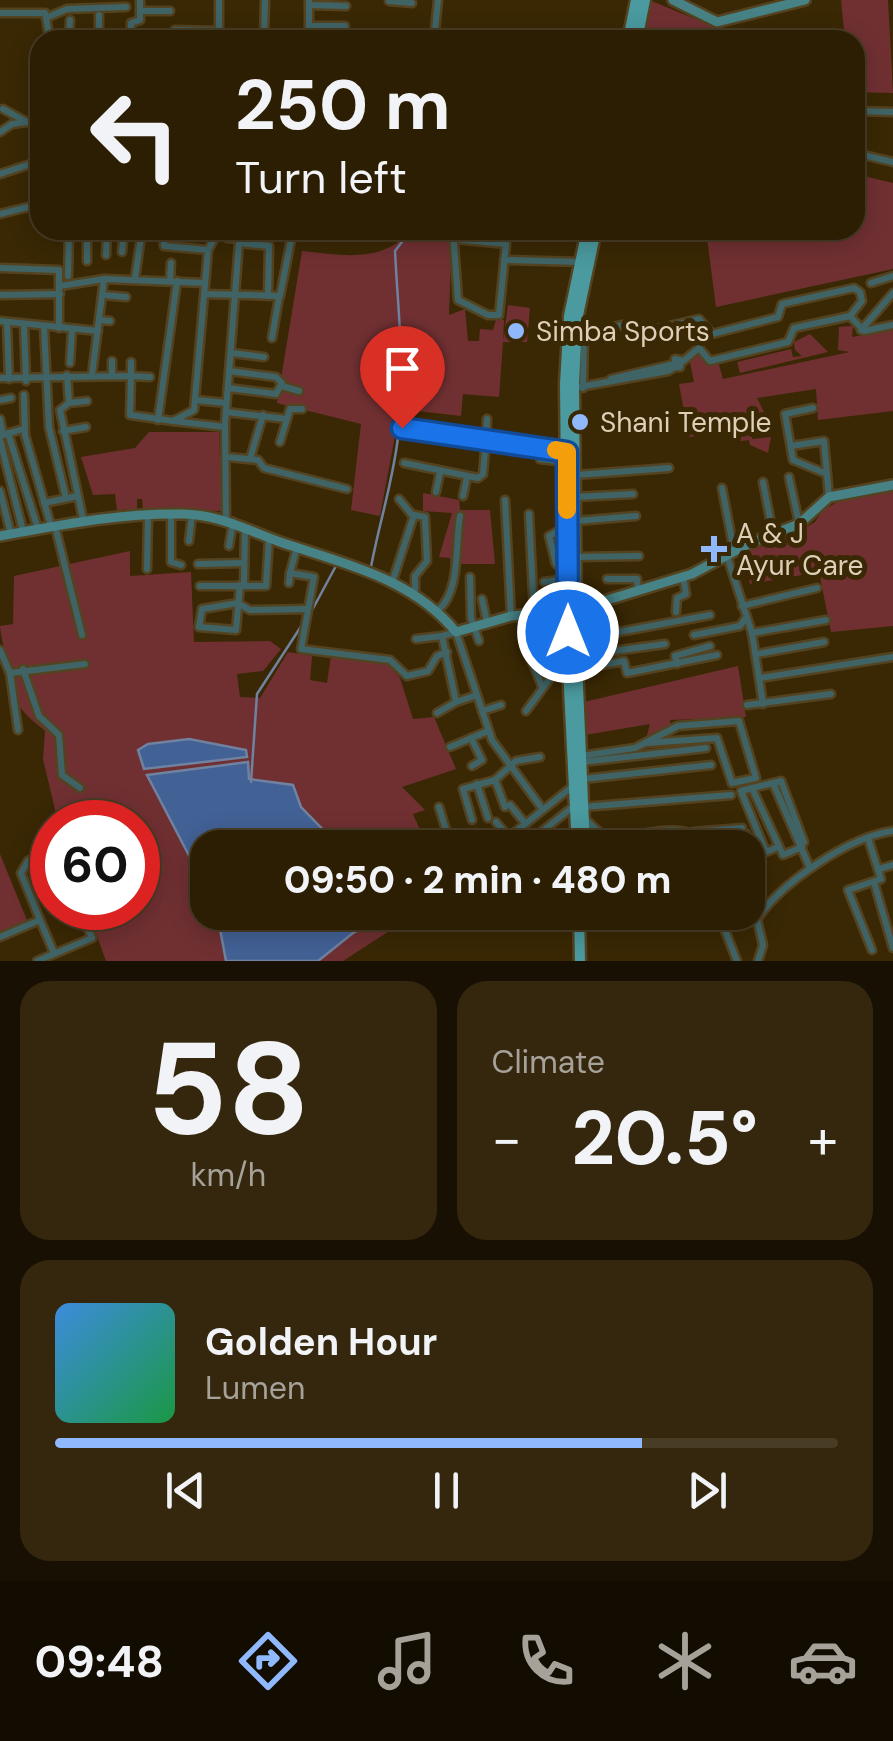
<!DOCTYPE html>
<html lang="en">
<head>
<meta charset="utf-8">
<style>
  :root { --surface:#2c1e03; --page:#34270d; --text:#f1f3f6; --muted:#a6a29a; --line:#483c25; --accent:#90b8fd }
  body { margin:0; font-family:"DM Sans",sans-serif; background:var(--page); color:var(--text); height:100vh; display:flex; flex-direction:column; font-size:38px; white-space:nowrap }
  * { box-sizing:border-box; margin:0 }
  p { font-size:32px; color:var(--muted) }
  .icon { flex:none; width:55px; height:55px; fill:none; stroke:currentColor; stroke-width:2; stroke-linecap:round; stroke-linejoin:round }
  .map { position:relative; height:961px; overflow:hidden }
  .panel { display:flex; flex-direction:column; gap:20px; padding:20px; background:#181002; flex:1 }
  .panel>* { flex:none }
  .guide { position:absolute; left:30px; top:30px; width:835px; height:210px; border-radius:30px; box-shadow:0 5px 25px #0003,0 0 0 2px var(--line); background:#2c1e03; color:var(--text); overflow:hidden }
  .speed { position:absolute; left:30px; top:800px; display:flex; gap:20px; font-size:50px; font-weight:700; text-align:center }
  .speed>* { display:grid; place-content:center; width:130px; height:130px; border-radius:50%; background:var(--surface); box-shadow:0 5px 25px #0003,0 0 0 2px var(--line); line-height:1 }
  .speed .limit { border:15px solid #d22; background:#fff; color:#111 }
  .pin { position:absolute; display:grid; place-items:center; width:85px; height:85px; color:#fff; margin:-102px -42px; border-radius:50% 50% 50% 0; rotate:-45deg; box-shadow:0 0 10px #0007 }
  .pin .icon { rotate:45deg }
  .me { position:absolute; width:110px; margin:-55px; rotate:0deg; stroke-linejoin:round; filter:drop-shadow(0 0 8px #0008) }
  .turn { display:flex; align-items:center; gap:35px; height:210px; padding:0 40px; font-size:45px }
  .turn .icon { width:130px; height:130px; stroke-width:2.5 }
  .turn b { display:block; font-size:70px; line-height:85px }
  .big { font-size:75px; font-weight:800; line-height:1.1 }
  .panel .tile { flex:1; display:flex; flex-direction:column; justify-content:center; gap:15px; min-width:0; padding:0 35px; border-radius:30px; background:var(--page) }
  .panel .dial { align-items:center; gap:0 }
  .dial b { font-size:130px; line-height:1 }
  .song { display:flex; align-items:center; gap:30px }
  .cover { width:120px; height:120px; border-radius:15px; background:linear-gradient(135deg,hsl(210 70% 55%),hsl(140 70% 35%)) }
  .played { height:10px; border-radius:5px; background:linear-gradient(90deg,var(--accent) 75%,var(--line) 75%) }
  .keys { display:flex; justify-content:space-around; direction:ltr }
  .heat { display:flex; justify-content:space-between; align-items:center; font-size:55px; direction:ltr }
  .panel .tiles { flex:1; display:grid; gap:20px; grid-template-columns:1fr 1fr }
  .tile:last-child { grid-column:span 2 }
  .trip { position:absolute; left:190px; top:830px; width:575px; height:100px; border-radius:30px; background:var(--surface); box-shadow:0 5px 25px #0003,0 0 0 2px var(--line); font-weight:800; line-height:100px; text-align:center }
  .tabs { display:flex; height:160px; justify-content:space-around; align-items:center; background:#120c01; color:var(--muted) }
  .tabs .icon { width:70px; height:70px }
  .tabs .current { color:var(--accent) }
  .tabs b { font-size:45px; color:var(--text) }
  .map>svg:first-child { display:block }
</style>
</head>
<body>
<div class="map">
<svg width="893" height="961" viewBox="0 0 893 961">
  <rect width="100%" height="100%" fill="#3a2804"/>
  <!-- green -->
  <g fill="#703032">
    <path d="M649,0L715,27L717,40H641Z"/>
    <path d="M841,0H888L893,93L855,92V40H845Z"/>
    <path d="M855,174L893,183V269L716,307L706,230H855Z"/>
    <path d="M411,230H452L449,315L465,309L468,341H479L480,329L493,330L496,320H504L503,341L508,305L530,308L527,342H503L499,397L463,394L461,416L400,409L380,516L351,510L361,424L277,403L302,251C343,255 382,264 411,230Z"/>
    <path d="M853,326L852,337L893,330V411L818,420L816,389L757,398L772,428L752,430V439L771,437L768,453L750,445L749,440L734,442L732,432L689,437L679,384L694,382L689,357L697,352L706,362L718,361L723,379L850,352L838,350L839,327Z"/>
    <path d="M810,334L828,352L740,373L737,362L791,349L793,357L802,356L795,350L794,342Z"/>
    <path d="M149,432H219L222,511L143,509L142,499H137V509L117,510L115,494L93,495L81,457L135,448Z"/>
    <path d="M893,492V626L831,632L819,572L750,584L743,553L792,536L815,522L823,510L845,498Z"/>
    <path d="M423,493L459,500L460,510H490L495,564H450V558L439,557L452,513L423,511Z"/>
    <path d="M130,551V576L191,572L194,642L270,641L281,649L263,671L237,674L240,697L260,698L288,652L312,656L310,680L327,683L331,656L388,664L400,678L413,719L434,717L456,769L402,787L425,810L413,814L424,839H439L445,847L208,848V912L417,913L343,961H106L87,908H138V822H58L43,759L45,731C37,724 26,716 20,707C16,701 0,634 0,626L13,624L14,576Z"/>
    <path d="M738,666L746,717L670,720L671,729L646,739L650,724L585,735L584,702Z"/>
    <path d="M0,854L28,923L0,932Z"/>
  </g>
  <!-- water -->
  <g fill="#426195" stroke="#7082a0" stroke-width="2.5">
    <path d="M189,739L246,750L247,757L144,769L138,750L148,744Z"/>
    <path d="M248,762L249,779L293,785L301,807L340,847L208,848L207,890L147,775Z"/>
    <path d="M217,913V912L393,913L353,933L318,961H226Z"/>
  </g>
  <g fill="none" stroke-linecap="round" stroke-linejoin="round">
    <!-- stream -->
    <g stroke="#7082a0" stroke-width="2.5">
      <path d="M349,561L371,567C379,524 393,481 398,437C406,375 398,313 395,251L411,230"/>
      <path d="M310,614L337,564"/>
      <path d="M251,782L257,694L302,625"/>
    </g>
    <!-- street casing -->
    <g stroke="#544321" stroke-width="11">
      <g id="street">
        <path d="M140,0V11"/>
        <path d="M219,0V40"/>
        <path d="M389,1L412,3"/>
        <path d="M309,5L346,6"/>
        <path d="M0,13H45L50,40"/>
        <path d="M48,17L67,9L126,7"/>
        <path d="M309,26H345"/>
        <path d="M175,30L219,31"/>
        <path d="M69,40L70,20"/>
        <path d="M99,40V15"/>
        <path d="M131,40V23L140,20V11H170"/>
        <path d="M264,40L265,0"/>
        <path d="M309,40V0"/>
        <path d="M434,40L438,0"/>
        <path d="M40,103L34,121L40,125"/>
        <path d="M3,109L25,121"/>
        <path d="M855,111L893,112"/>
        <path d="M0,132L12,124L34,121"/>
        <path d="M855,153L893,162"/>
        <path d="M0,174L40,161"/>
        <path d="M0,214L40,204"/>
        <path d="M69,230H107"/>
        <path d="M164,230V246L208,250"/>
        <path d="M453,230L458,300L488,315H499L506,244L456,239"/>
        <path d="M200,235V230"/>
        <path d="M180,236L181,230"/>
        <path d="M227,238L239,239"/>
        <path d="M239,243L269,246L268,296"/>
        <path d="M122,252L124,230"/>
        <path d="M106,255L107,233"/>
        <path d="M504,260L580,262"/>
        <path d="M87,261V231"/>
        <path d="M0,268L59,270V328"/>
        <path d="M68,276L69,233"/>
        <path d="M135,278L142,230"/>
        <path d="M170,281L171,263"/>
        <path d="M871,283L893,276"/>
        <path d="M60,286L104,279L205,283"/>
        <path d="M205,294L280,296L293,230"/>
        <path d="M0,295L60,294"/>
        <path d="M103,295L126,297"/>
        <path d="M850,316L864,331L893,325"/>
        <path d="M100,320L110,321"/>
        <path d="M0,321L98,331"/>
        <path d="M7,324L9,379"/>
        <path d="M24,324L26,381"/>
        <path d="M44,327L49,427L66,498"/>
        <path d="M577,328L588,332L628,324L631,335L699,319L712,334L778,317L782,304L854,288L860,292L862,301L850,316L794,328L788,342L710,361L699,348L682,362"/>
        <path d="M861,330L893,293"/>
        <path d="M272,338L279,297"/>
        <path d="M232,353L264,357"/>
        <path d="M131,362V376L150,377"/>
        <path d="M70,363L72,330"/>
        <path d="M67,375L69,403L60,410L83,519"/>
        <path d="M92,375L104,279"/>
        <path d="M112,376V361"/>
        <path d="M0,378L131,376L130,415L173,421L194,410L208,250L219,230"/>
        <path d="M611,379L674,364"/>
        <path d="M282,386L299,391"/>
        <path d="M228,388L276,394L282,383L276,377L229,371"/>
        <path d="M574,388L668,371L675,367V359L681,360L680,367H675"/>
        <path d="M583,388L584,332"/>
        <path d="M24,395L25,435L51,526"/>
        <path d="M0,400L11,398"/>
        <path d="M196,400L226,403"/>
        <path d="M69,403L87,401"/>
        <path d="M813,408L785,414L793,460L827,474"/>
        <path d="M226,412L287,419"/>
        <path d="M0,419L3,435"/>
        <path d="M158,420L177,281"/>
        <path d="M173,421L225,427"/>
        <path d="M401,428L486,439L487,419"/>
        <path d="M63,431L86,427"/>
        <path d="M8,433L38,529"/>
        <path d="M0,436L23,429"/>
        <path d="M0,440L23,531"/>
        <path d="M280,442L290,409H302"/>
        <path d="M791,446L824,441L829,497"/>
        <path d="M227,457L258,460L264,468L347,489"/>
        <path d="M250,459L263,415"/>
        <path d="M540,459L566,462"/>
        <path d="M404,463L478,478L483,474L486,439L565,452"/>
        <path d="M576,475L669,468"/>
        <path d="M789,477L799,523"/>
        <path d="M763,482L773,534"/>
        <path d="M722,488L734,551"/>
        <path d="M0,491L11,534"/>
        <path d="M436,492L440,472"/>
        <path d="M463,496L467,477"/>
        <path d="M576,497L633,494"/>
        <path d="M399,499L413,516"/>
        <path d="M505,500L511,616"/>
        <path d="M44,503L78,496"/>
        <path d="M529,514L534,614"/>
        <path d="M171,515V562L181,565"/>
        <path d="M226,520L225,423L240,230"/>
        <path d="M576,521L636,516"/>
        <path d="M55,526L82,635"/>
        <path d="M189,541L192,515"/>
        <path d="M229,546L233,522"/>
        <path d="M297,547L290,573L314,577L301,649L390,660L407,676L428,671L437,656L447,652"/>
        <path d="M727,556L752,633L763,704"/>
        <path d="M576,557L639,556"/>
        <path d="M198,564L244,563"/>
        <path d="M556,564L549,536L566,527"/>
        <path d="M147,569L148,516"/>
        <path d="M470,577L471,618L479,641"/>
        <path d="M607,579H637L638,590"/>
        <path d="M544,582L567,579"/>
        <path d="M289,583L290,573"/>
        <path d="M392,583L414,515L425,517L427,561L415,576V595"/>
        <path d="M200,586H266L269,538"/>
        <path d="M244,586L245,527"/>
        <path d="M482,599L487,622"/>
        <path d="M238,603L202,609L199,627L236,630L240,585"/>
        <path d="M239,604L250,610L308,609"/>
        <path d="M742,606L817,588"/>
        <path d="M438,610C461,592 455,542 460,516"/>
        <path d="M676,612L677,598L686,594L683,576"/>
        <path d="M526,615L527,650L542,686"/>
        <path d="M752,633L826,620"/>
        <path d="M694,635L740,626L745,619"/>
        <path d="M416,639L442,636"/>
        <path d="M576,640L710,615"/>
        <path d="M0,650L10,673L18,730"/>
        <path d="M757,654L824,642"/>
        <path d="M577,656L665,644"/>
        <path d="M677,664L675,656L710,646"/>
        <path d="M23,669L39,716L59,735L62,775L80,788"/>
        <path d="M578,669L624,661L627,673L717,655"/>
        <path d="M10,673L85,664"/>
        <path d="M760,678L893,657"/>
        <path d="M456,702L477,695"/>
        <path d="M747,705L831,694"/>
        <path d="M482,711L501,705"/>
        <path d="M526,711L557,669L568,668"/>
        <path d="M437,713L456,702L442,636L456,632L492,740L541,807"/>
        <path d="M471,738L482,760L472,766"/>
        <path d="M450,747L488,731"/>
        <path d="M581,756L635,748L678,726L739,721L756,778L732,783L717,738L646,743"/>
        <path d="M582,762L706,748"/>
        <path d="M583,779L711,765"/>
        <path d="M495,780L505,807"/>
        <path d="M773,783L781,781L804,842"/>
        <path d="M477,784L488,818"/>
        <path d="M752,788L741,791L766,852L778,847"/>
        <path d="M510,805L524,822"/>
        <path d="M439,807L446,830L462,848"/>
        <path d="M583,807L731,795"/>
        <path d="M585,819L608,840C637,837 690,816 707,848"/>
        <path d="M472,820L463,789L495,780L516,761L540,757"/>
        <path d="M496,822L508,836"/>
        <path d="M693,832L742,828"/>
        <path d="M476,833L488,848"/>
        <path d="M746,834L757,858L748,860"/>
        <path d="M868,838L881,879L848,890L872,950"/>
        <path d="M802,847L783,855L752,788L773,783L810,868"/>
        <path d="M495,848L573,786"/>
        <path d="M521,848L574,806"/>
        <path d="M879,869L893,865"/>
        <path d="M874,882L893,948"/>
        <path d="M718,912L737,961"/>
        <path d="M40,920L54,953"/>
        <path d="M0,937L40,920L21,873L28,861L52,852"/>
        <path d="M37,961L92,938L80,908"/>
        <path d="M758,961L763,945L757,919C782,882 849,837 893,831"/>
      </g>
    </g>
    <!-- secondary casing -->
    <g stroke="#544321" stroke-width="14">
      <g id="secondary">
        <path d="M673,0L717,22L805,0"/>
        <path d="M0,536C61,525 119,513 181,514C219,514 249,531 283,543C346,564 413,579 456,632L511,616L568,611"/>
        <path d="M578,609L692,574L748,544L799,524L829,497L893,485"/>
      </g>
    </g>
    <!-- primary casing -->
    <g stroke="#544321" stroke-width="15">
      <g id="primary">
        <path d="M628,40L636,0"/>
        <path d="M637,40L645,0"/>
        <path d="M577,848L568,668L565,384L569,316L587,230"/>
        <path d="M585,848L576,640L574,384L577,320L596,230"/>
        <path d="M579,912L580,961"/>
      </g>
    </g>
    <!-- street -->
    <use href="#street" stroke="#406466" stroke-width="6"/>
    <!-- secondary -->
    <use href="#secondary" stroke="#478386" stroke-width="9"/>
    <!-- primary -->
    <use href="#primary" stroke="#4a9a9f" stroke-width="10"/>
  </g>
  <g fill="none" stroke-linecap="round" stroke-linejoin="round">
    <!-- route casing -->
    <g stroke="#114b97" stroke-width="25">
      <path id="route" d="M402,428L567,452L568,632"/>
    </g>
    <!-- route -->
    <use href="#route" stroke="#1a73e8" stroke-width="18"/>
    <!-- slow -->
    <path stroke="#f59e0b" stroke-width="18" d="M556,450L567,452V510"/>
  </g>
  <!-- markers -->
  <g fill="#90b8fd" stroke="#3a2804" stroke-width="4">
    <circle cx="516" cy="331" r="10"/>
    <circle cx="580" cy="422" r="10"/>
    <path d="M709 534h10v10h10v10h-10v10h-10v-10h-10v-10h10z"/>
  </g>
  <g text-anchor="middle" stroke-width="10" stroke-linejoin="round" paint-order="stroke">
    <!-- poi labels -->
    <g font-size="28" fill="#ddcfb8" stroke="#3a2804" text-anchor="start">
      <text x="536" y="341">Simba Sports</text>
      <text x="600" y="432">Shani Temple</text>
      <text x="736" y="543">A &amp; J<tspan x="736" dy="32">Ayur Care</tspan></text>
    </g>
  </g>
</svg>
<div class="speed"><div class="limit">60</div></div>
<div class="pin" style="left:402px;top:428px;background:#d93025"><svg class="icon" aria-label="arrive" viewBox="0 0 24 24"><path d="M6 21V4h12l-3 4 3 4H6"/></svg></div>
<svg class="me" style="left:568px;top:632px" viewBox="-20 -20 40 40"><circle r="17" fill="#1a73e8" stroke="#fff" stroke-width="3"/><path d="M0-11L8 9 0 5-8 9z" fill="#fff"/></svg>
<div class="trip">09:50 · 2 min · 480 m</div>
<div class="guide">
<div class="turn"><svg class="icon" aria-label="left" viewBox="0 0 24 24"><path d="M17 20v-9H6M10 6l-5 5 5 5"/></svg><div><b>250 m</b>Turn left</div></div>
</div>
</div>
<section class="panel">
<div class="tiles">
<div class="tile dial"><b>58</b><p>km/h</p></div>
<div class="tile"><p>Climate</p>
<div class="heat"><a>−</a><b class="big">20.5°</b><a>+</a></div>
</div>
<div class="tile">
<div class="song"><i class="cover"></i><div><b>Golden Hour</b><p>Lumen</p></div></div>
<div class="played"></div>
<div class="keys"><svg class="icon" aria-label="previous" viewBox="0 0 24 24"><path d="M18 5L8 12l10 7zM5 5v14"/></svg><svg class="icon" aria-label="pause" viewBox="0 0 24 24"><path d="M8 5v14M16 5v14"/></svg><svg class="icon" aria-label="next" viewBox="0 0 24 24"><path d="M6 5l10 7-10 7zM19 5v14"/></svg></div>
</div>
</div>
</section>
<nav class="tabs">
<b>09:48</b>
<svg class="icon current" aria-label="directions" viewBox="0 0 24 24"><path d="M12 3l9 9-9 9-9-9zM9 14v-3h6M13 9l2 2-2 2"/></svg>
<svg class="icon" aria-label="music" viewBox="0 0 24 24"><path d="M9 18V5l10-2v13"/><circle cx="6" cy="18" r="3"/><circle cx="16" cy="16" r="3"/></svg>
<svg class="icon" aria-label="phone" viewBox="0 0 24 24"><path d="M5 4h4l2 5-3 2q2 4 5 5l2-3 5 2v4C11 20 4 13 5 4z"/></svg>
<svg class="icon" aria-label="climate" viewBox="0 0 24 24"><path d="M12 3v18M4 7l16 10M4 17L20 7"/></svg>
<svg class="icon" aria-label="car" viewBox="0 0 24 24"><path d="M5 17H2v-5l4-1 3-4h7l3 4 3 1v5h-3M9 17h6M6 11h13"/><circle cx="7" cy="17" r="2"/><circle cx="17" cy="17" r="2"/></svg>
</nav>
</body>
</html>
